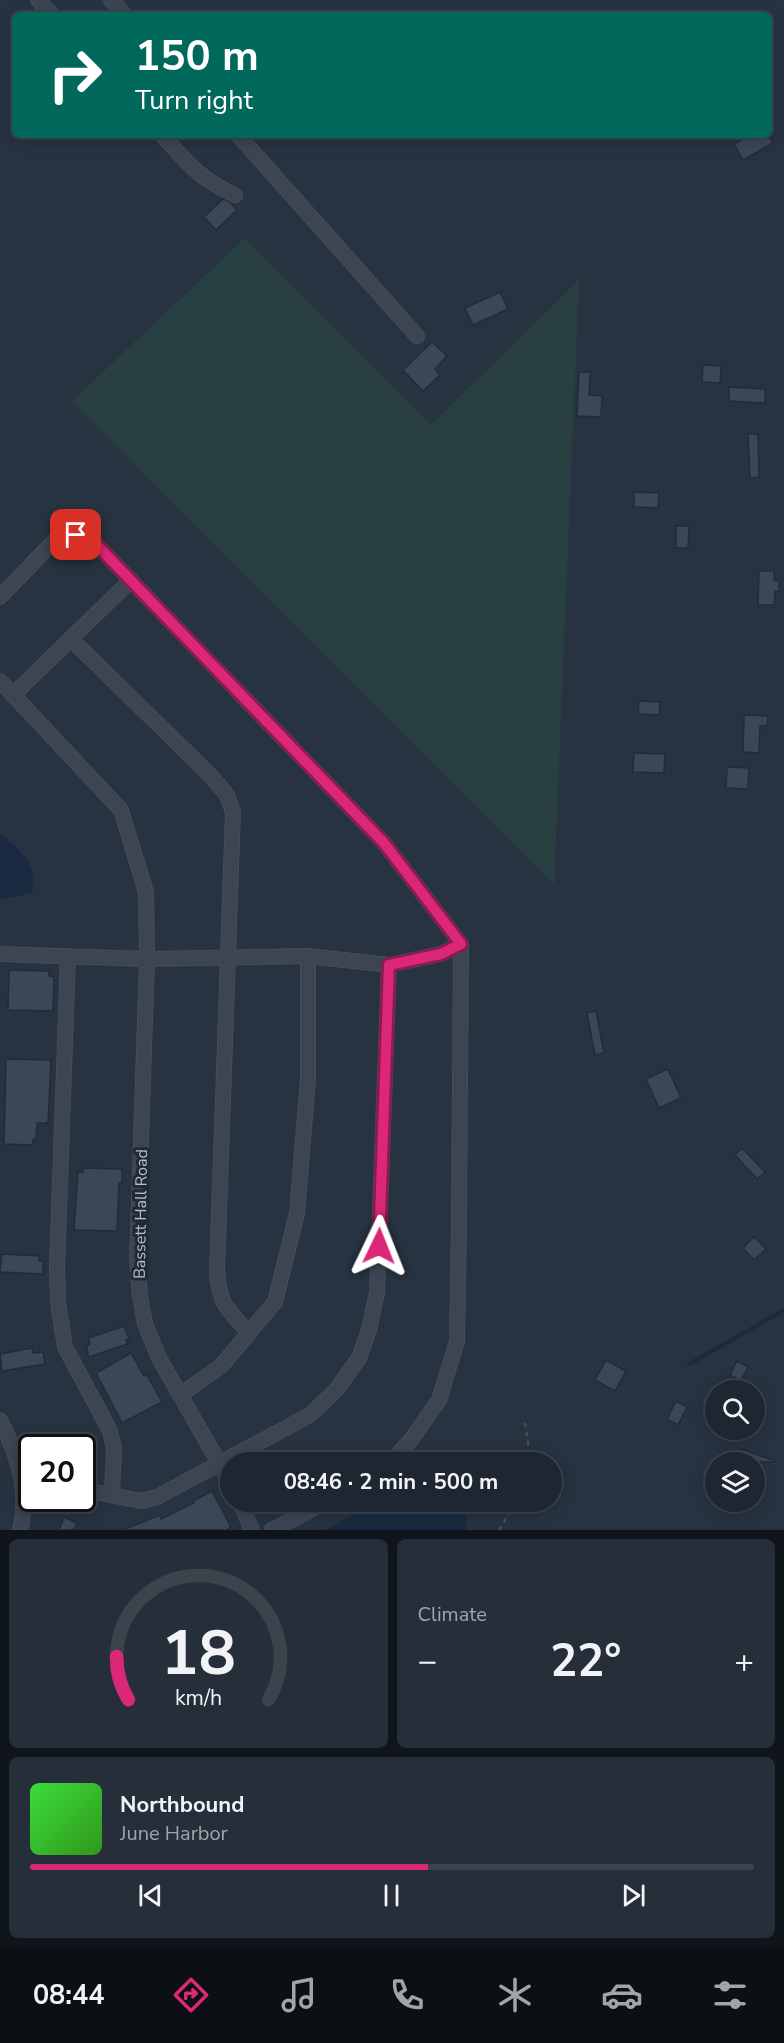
<!DOCTYPE html>
<html lang="en">
<head>
<meta charset="utf-8">
<style>
  :root { --surface:#1d2631; --page:#252e39; --text:#f1f3f6; --muted:#a0a5ab; --line:#3b434d; --accent:#db2777 }
  body { margin:0; font-family:"Nunito Sans",sans-serif; background:var(--page); color:var(--text); height:100vh; display:flex; flex-direction:column; font-size:22px; white-space:nowrap }
  * { box-sizing:border-box; margin:0 }
  p { font-size:20px; color:var(--muted) }
  .icon { flex:none; width:33px; height:33px; fill:none; stroke:currentColor; stroke-width:2; stroke-linecap:round; stroke-linejoin:round }
  .map { position:relative; height:1530px; overflow:hidden }
  .sheet { display:flex; flex-direction:column; gap:9px; padding:9px; background:#10151b; flex:1 }
  .sheet>* { flex:none }
  .hud { position:absolute; left:12px; top:12px; width:760px; height:126px; border-radius:9px; box-shadow:0 3px 15px #0003,0 0 0 2px var(--line); background:#00695c; color:#fff; overflow:hidden }
  .buttons { position:absolute; left:705px; top:1380px; display:grid; gap:12px }
  .buttons a { display:grid; place-items:center; width:60px; height:60px; border-radius:50%; background:var(--surface); box-shadow:0 3px 15px #0003,0 0 0 2px var(--line); font-size:30px }
  .speed { position:absolute; left:18px; top:1434px; display:flex; gap:12px; font-size:30px; font-weight:700; text-align:center }
  .speed>* { display:grid; place-content:center; width:78px; height:78px; border-radius:50%; background:var(--surface); box-shadow:0 3px 15px #0003,0 0 0 2px var(--line); line-height:1 }
  .speed .limit { border:3px solid #111; border-radius:9px; background:#fff; color:#111 }
  .pin { position:absolute; display:grid; place-items:center; width:51px; height:51px; color:#fff; margin:-26px; border-radius:12px; box-shadow:0 3px 9px #0006 }
  .me { position:absolute; width:66px; margin:-33px; rotate:2deg; stroke-linejoin:round; filter:drop-shadow(0 0 4px #0008) }
  .turn { display:flex; align-items:center; gap:21px; height:126px; padding:0 24px; font-size:27px }
  .turn .icon { width:78px; height:78px; stroke-width:2.5 }
  .turn b { display:block; font-size:42px; line-height:51px }
  .big { font-size:45px; font-weight:700; line-height:1.1 }
  .sheet .card { flex:1; display:flex; flex-direction:column; justify-content:center; gap:9px; min-width:0; padding:0 21px; border-radius:9px; background:var(--page) }
  .sheet .dial { align-items:center; gap:0 }
  .dial svg { height:156px; overflow:visible; fill:none; stroke:var(--line); stroke-width:7; stroke-linecap:round; text-anchor:middle }
  .dial text { fill:var(--text); stroke:none }
  .song { display:flex; align-items:center; gap:18px }
  .cover { width:72px; height:72px; border-radius:9px; background:linear-gradient(135deg,hsl(120 70% 55%),hsl(110 70% 35%)) }
  .played { height:6px; border-radius:3px; background:linear-gradient(90deg,var(--accent) 55%,var(--line) 55%) }
  .keys { display:flex; justify-content:space-around; direction:ltr }
  .heat { display:flex; justify-content:space-between; align-items:center; font-size:33px; direction:ltr }
  .sheet .tiles { flex:1; display:grid; gap:9px; grid-template-columns:1fr 1fr }
  .card:last-child { grid-column:span 2 }
  .trip { position:absolute; left:220px; top:1452px; width:342px; height:60px; border-radius:30px; background:var(--surface); box-shadow:0 3px 15px #0003,0 0 0 2px var(--line); font-weight:700; line-height:60px; text-align:center }
  .menu { display:flex; height:96px; justify-content:space-around; align-items:center; background:#0c0f14; color:var(--muted) }
  .menu .icon { width:42px; height:42px }
  .menu .on { color:var(--accent) }
  .menu b { font-size:27px; color:var(--text) }
  .map>svg:first-child { display:block }
</style>
</head>
<body>
<div class="map">
<svg width="784" height="1530" viewBox="0 0 784 1530">
  <rect width="100%" height="100%" fill="#273341"/>
  <!-- green -->
  <path fill="#294042" d="M245,238L431,425L579,280L554,884L72,401Z"/>
  <!-- water -->
  <g fill="#1a2a40">
    <path d="M0,833C19,850 40,864 32,893L0,900Z"/>
    <path d="M376,1502H466L467,1530H325Z"/>
  </g>
  <g fill="none" stroke-linecap="round" stroke-linejoin="round">
    <!-- stream -->
    <path stroke="#1a2a40" stroke-width="4" d="M689,1364L784,1310"/>
  </g>
  <!-- building -->
  <g fill="#3a4757" stroke="#222c39" stroke-width="1.5">
    <path d="M750,135H768L773,143L743,160L734,144Z"/>
    <path d="M223,199L230,202L237,210L216,230L204,217Z"/>
    <path d="M500,292L508,309L473,325L465,308Z"/>
    <path d="M432,342L447,356L435,369L440,375L423,391L403,370Z"/>
    <path d="M703,365L721,366L720,383L702,382Z"/>
    <path d="M579,372H590L589,395L602,396L601,417L577,416Z"/>
    <path d="M729,387L765,389V403L729,401Z"/>
    <path d="M748,434H758L759,477L750,478Z"/>
    <path d="M634,492L659,493L658,508L634,507Z"/>
    <path d="M676,526H689L688,548H676Z"/>
    <path d="M759,571H774V580L779,581V592L775,591L774,605H758Z"/>
    <path d="M639,701L660,702L659,715L638,714Z"/>
    <path d="M744,715L768,716L767,726H760L759,753L743,752Z"/>
    <path d="M634,753L665,754L664,773L633,772Z"/>
    <path d="M727,767L749,768L748,789L726,788Z"/>
    <path d="M9,970L49,971V976L54,977L53,1011L8,1010Z"/>
    <path d="M596,1011L604,1053L595,1055L587,1013Z"/>
    <path d="M6,1059L51,1060L48,1123H37L36,1140L33,1139L32,1145L4,1144Z"/>
    <path d="M668,1069L681,1098L659,1108L646,1079Z"/>
    <path d="M742,1148L765,1172L757,1179L735,1155Z"/>
    <path d="M83,1168L122,1169V1183H119L117,1231L74,1230L78,1172H83Z"/>
    <path d="M754,1237L766,1249L754,1260L743,1248Z"/>
    <path d="M2,1254L39,1256V1261H43V1274L0,1272Z"/>
    <path d="M124,1326L129,1339L126,1340L127,1344L89,1357L86,1346L90,1344L88,1338Z"/>
    <path d="M32,1348L33,1353L43,1352L45,1364L2,1371L0,1354Z"/>
    <path d="M131,1353L144,1376L147,1375L162,1402L122,1423L96,1373Z"/>
    <path d="M606,1360L626,1371L615,1391L595,1380Z"/>
    <path d="M737,1361L748,1367L741,1381L730,1375Z"/>
    <path d="M676,1401L687,1407L678,1425L667,1419Z"/>
    <path d="M741,1449L775,1461L774,1462H736Z"/>
    <path d="M212,1491L231,1527L226,1530H123L160,1515L161,1519L194,1503L193,1501Z"/>
    <path d="M64,1517L77,1523L74,1530H59Z"/>
  </g>
  <g fill="none" stroke-linecap="round" stroke-linejoin="round">
    <!-- minor casing -->
    <g stroke="#454e5a" stroke-width="16">
      <g id="minor">
        <path d="M38,0L52,15"/>
        <path d="M111,0L125,15"/>
        <path d="M162,135C188,163 199,179 235,195"/>
        <path d="M238,135L417,336"/>
        <path d="M0,597L62,533L90,538L384,843L461,944L459,1221L457,1341L439,1400L411,1440L390,1462"/>
        <path d="M71,639L210,775L227,795L233,812L217,1271C219,1304 227,1309 249,1333"/>
        <path d="M0,681L121,810L146,892L147,959L137,1260L140,1296L145,1324L159,1358L231,1484"/>
        <path d="M13,695L131,580"/>
        <path d="M0,954L147,959L308,956L389,965L441,954L461,944"/>
        <path d="M68,956L57,1267L58,1302L65,1347L110,1431L114,1448L112,1494"/>
        <path d="M180,1395L221,1366L275,1302L297,1213L308,1079V956"/>
        <path d="M0,1420C17,1453 30,1493 20,1530"/>
        <path d="M82,1494L95,1492L141,1501L157,1497L310,1415L336,1390L359,1358L369,1330L377,1292L389,965"/>
        <path d="M240,1502L252,1530"/>
        <path d="M272,1530L326,1502"/>
      </g>
    </g>
    <!-- path -->
    <g stroke="#43595a" stroke-width="2" stroke-dasharray="4.5 4.5" stroke-linecap="butt">
      <path d="M525,1423L529,1448L528,1462"/>
      <path d="M499,1530L516,1502"/>
    </g>
    <!-- minor -->
    <use href="#minor" stroke="#3c4551" stroke-width="14"/>
  </g>
  <g fill="none" stroke-linecap="round" stroke-linejoin="round">
    <!-- route casing -->
    <g stroke="#8e194d" stroke-width="15">
      <path id="route" d="M76,535L90,538L384,843L461,944L441,954L389,965L379,1246"/>
    </g>
    <!-- route -->
    <use href="#route" stroke="#db2777" stroke-width="10"/>
  </g>
  <g text-anchor="middle" stroke-width="6" stroke-linejoin="round" paint-order="stroke">
    <!-- street labels -->
    <g font-size="16" fill="#b9c0cb" stroke="#202a37">
      <text transform="translate(140 1214) rotate(-89)" y="6">Bassett Hall Road</text>
    </g>
  </g>
</svg>
<div class="buttons">
<a><svg class="icon" aria-label="search" viewBox="0 0 24 24"><circle cx="10" cy="10" r="6"/><path d="M15 15l6 6"/></svg></a>
<a><svg class="icon" aria-label="layers" viewBox="0 0 24 24"><path d="M12 4l9 5-9 5-9-5zM3 14l9 5 9-5"/></svg></a>
</div>
<div class="speed"><div class="limit">20</div></div>
<div class="pin" style="left:76px;top:535px;background:#d93025"><svg class="icon" aria-label="arrive" viewBox="0 0 24 24"><path d="M6 21V4h12l-3 4 3 4H6"/></svg></div>
<svg class="me" style="left:379px;top:1246px" viewBox="-20 -20 40 40"><path d="M0-17L14 15 0 8-14 15z" fill="#db2777" stroke="#fff" stroke-width="4"/></svg>
<div class="trip">08:46 · 2 min · 500 m</div>
<div class="hud">
<div class="turn"><svg class="icon" aria-label="right" viewBox="0 0 24 24"><path d="M7 20v-9h11M14 6l5 5-5 5"/></svg><div><b>150 m</b>Turn right</div></div>
</div>
</div>
<section class="sheet">
<div class="tiles">
<div class="card dial"><svg viewBox="0 0 100 80">
<path d="M14 69A42 42 0 1 1 86 69"/>
<path d="M14 69A42 42 0 0 1 8 47" stroke="#db2777"/>
<text x="50" y="56" font-size="32" font-weight="700">18</text>
<text x="50" y="72" font-size="11">km/h</text>
</svg></div>
<div class="card"><p>Climate</p>
<div class="heat"><a>−</a><b class="big">22°</b><a>+</a></div>
</div>
<div class="card">
<div class="song"><i class="cover"></i><div><b>Northbound</b><p>June Harbor</p></div></div>
<div class="played"></div>
<div class="keys"><svg class="icon" aria-label="previous" viewBox="0 0 24 24"><path d="M18 5L8 12l10 7zM5 5v14"/></svg><svg class="icon" aria-label="pause" viewBox="0 0 24 24"><path d="M8 5v14M16 5v14"/></svg><svg class="icon" aria-label="next" viewBox="0 0 24 24"><path d="M6 5l10 7-10 7zM19 5v14"/></svg></div>
</div>
</div>
</section>
<nav class="menu">
<b>08:44</b>
<svg class="icon on" aria-label="directions" viewBox="0 0 24 24"><path d="M12 3l9 9-9 9-9-9zM9 14v-3h6M13 9l2 2-2 2"/></svg>
<svg class="icon" aria-label="music" viewBox="0 0 24 24"><path d="M9 18V5l10-2v13"/><circle cx="6" cy="18" r="3"/><circle cx="16" cy="16" r="3"/></svg>
<svg class="icon" aria-label="phone" viewBox="0 0 24 24"><path d="M5 4h4l2 5-3 2q2 4 5 5l2-3 5 2v4C11 20 4 13 5 4z"/></svg>
<svg class="icon" aria-label="climate" viewBox="0 0 24 24"><path d="M12 3v18M4 7l16 10M4 17L20 7"/></svg>
<svg class="icon" aria-label="car" viewBox="0 0 24 24"><path d="M5 17H2v-5l4-1 3-4h7l3 4 3 1v5h-3M9 17h6M6 11h13"/><circle cx="7" cy="17" r="2"/><circle cx="17" cy="17" r="2"/></svg>
<svg class="icon" aria-label="filters" viewBox="0 0 24 24"><path d="M4 7h16M4 17h16"/><circle cx="9" cy="7" r="2"/><circle cx="15" cy="17" r="2"/></svg>
</nav>
</body>
</html>
